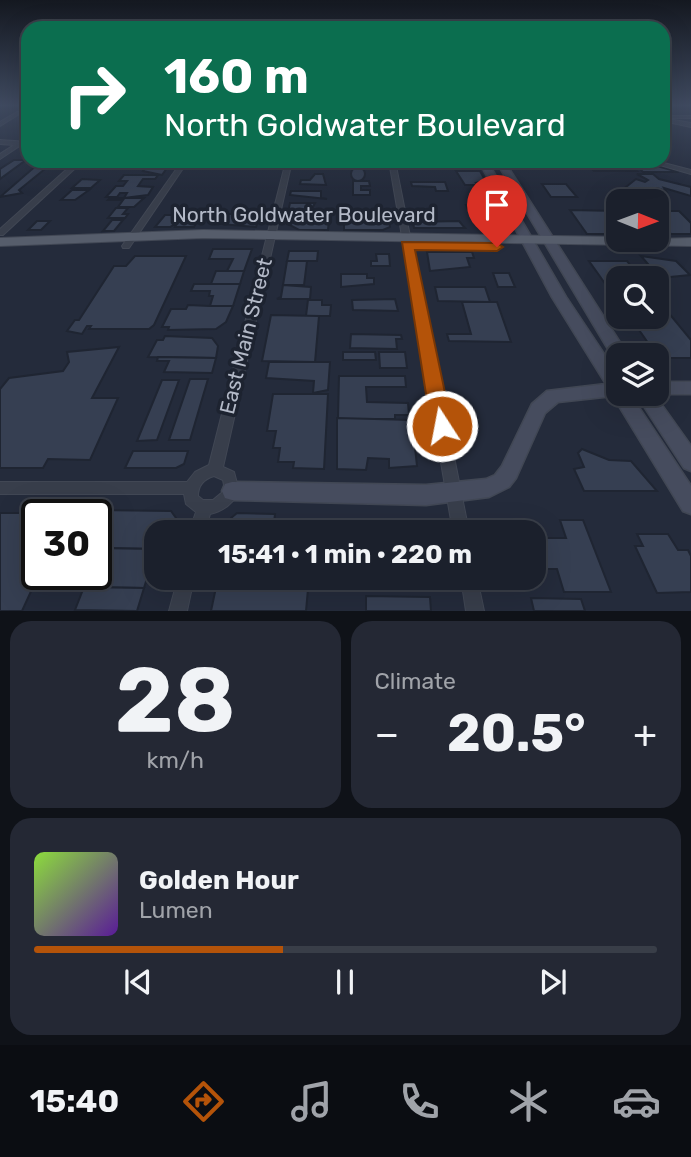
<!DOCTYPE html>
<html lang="en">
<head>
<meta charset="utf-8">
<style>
  :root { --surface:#1b202c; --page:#242834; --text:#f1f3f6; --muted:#a0a3a9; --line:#393e48; --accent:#b45309 }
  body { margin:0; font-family:Rubik,sans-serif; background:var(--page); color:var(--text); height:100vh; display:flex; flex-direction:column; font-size:26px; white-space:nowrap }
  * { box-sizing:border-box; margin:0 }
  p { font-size:23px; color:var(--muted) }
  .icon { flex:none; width:38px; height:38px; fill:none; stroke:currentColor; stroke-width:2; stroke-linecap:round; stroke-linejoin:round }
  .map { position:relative; height:611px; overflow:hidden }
  .sheet { display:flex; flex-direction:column; gap:10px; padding:10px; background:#0f1218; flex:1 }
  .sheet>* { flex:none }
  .top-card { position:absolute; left:21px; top:21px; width:649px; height:147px; border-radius:21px; box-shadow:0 7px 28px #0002,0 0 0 2px var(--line); background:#0b6e4f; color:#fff; overflow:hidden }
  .needle { width:46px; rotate:91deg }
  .controls { position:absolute; left:606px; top:189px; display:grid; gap:14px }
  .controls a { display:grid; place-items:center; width:63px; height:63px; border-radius:14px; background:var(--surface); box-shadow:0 7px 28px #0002,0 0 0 2px var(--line); font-size:35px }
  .speed { position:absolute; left:21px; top:499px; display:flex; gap:14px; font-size:35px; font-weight:700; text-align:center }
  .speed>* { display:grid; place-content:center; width:91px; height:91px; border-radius:50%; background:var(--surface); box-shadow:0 7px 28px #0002,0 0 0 2px var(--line); line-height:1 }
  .speed .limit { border:4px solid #111; border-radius:10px; background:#fff; color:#111 }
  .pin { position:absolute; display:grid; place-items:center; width:60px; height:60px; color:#fff; margin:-72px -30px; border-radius:50% 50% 50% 0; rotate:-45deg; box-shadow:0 0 7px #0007 }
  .pin .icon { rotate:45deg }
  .me { position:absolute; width:77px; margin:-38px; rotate:349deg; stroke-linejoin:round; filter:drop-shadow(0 0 5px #0008) }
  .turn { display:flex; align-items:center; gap:24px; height:147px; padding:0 28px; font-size:32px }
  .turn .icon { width:91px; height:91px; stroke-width:2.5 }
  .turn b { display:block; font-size:49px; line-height:60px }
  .big { font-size:52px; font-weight:700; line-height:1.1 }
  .sheet .card { flex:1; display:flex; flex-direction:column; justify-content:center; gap:10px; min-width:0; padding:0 24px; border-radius:21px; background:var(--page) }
  .sheet .dial { align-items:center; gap:0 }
  .dial b { font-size:91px; line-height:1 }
  .song { display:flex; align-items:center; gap:21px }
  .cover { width:84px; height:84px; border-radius:10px; background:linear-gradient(135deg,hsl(90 70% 55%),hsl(270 70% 35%)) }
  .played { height:7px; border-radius:4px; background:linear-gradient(90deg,var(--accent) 40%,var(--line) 40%) }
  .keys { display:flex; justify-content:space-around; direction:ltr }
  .heat { display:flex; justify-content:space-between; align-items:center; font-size:38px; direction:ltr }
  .sheet .tiles { flex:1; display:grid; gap:10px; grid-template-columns:1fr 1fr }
  .card:last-child { grid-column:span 2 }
  .trip { position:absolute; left:144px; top:520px; width:402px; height:70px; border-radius:21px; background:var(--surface); box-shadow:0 7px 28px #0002,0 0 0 2px var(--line); font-weight:700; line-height:70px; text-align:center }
  .tab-bar { display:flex; height:112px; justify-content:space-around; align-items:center; background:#0b0d12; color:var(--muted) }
  .tab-bar .icon { width:49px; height:49px }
  .tab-bar .active { color:var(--accent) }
  .tab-bar b { font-size:32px; color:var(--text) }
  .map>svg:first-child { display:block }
</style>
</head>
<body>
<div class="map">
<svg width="691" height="611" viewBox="0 0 691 611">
  <rect width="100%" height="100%" fill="#242b3b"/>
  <!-- building -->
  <g fill="#363f52" stroke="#1f2532" stroke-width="2">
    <path d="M14,160H26L0,179V169Z"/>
    <path d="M151,161H172L162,175L143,171Z"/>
    <path d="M631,161L653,165L679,172H643Z"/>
    <path d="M38,164H51L19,190L22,193L0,197Z"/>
    <path d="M589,166H631L637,171H594Z"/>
    <circle cx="358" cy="174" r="7"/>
    <path d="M456,171H480L485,180L476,183L478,185H465Z"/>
    <path d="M315,174H323L326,185L300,184L301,180H310Z"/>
    <path d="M637,174H653L659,179L691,187V196L664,188L666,191L657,188L645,198L627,196L630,194L621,191L636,179L645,182L648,180Z"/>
    <path d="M124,175H158L155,179H143L138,186L153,187L148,195L124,198L127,193H120L117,197H106L116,186H123L127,181H119Z"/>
    <path d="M82,179L100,180L91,188H72Z"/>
    <path d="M353,181H369L370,186H361V190H370V195H353Z"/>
    <path d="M411,182H445L448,191H436L435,187L412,186Z"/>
    <path d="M542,184H566L577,197H551Z"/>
    <path d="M72,190H89L75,200H61Z"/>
    <path d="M291,191H321V198L327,199L290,195Z"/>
    <path d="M110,198H144L134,207H118L123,200H108Z"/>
    <path d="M290,203H315L310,212H288Z"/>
    <path d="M466,205H489L497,221H492L495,227H482L479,220H473Z"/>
    <path d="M116,208H128L123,214H128L125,218H108Z"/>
    <path d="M570,210L618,211V225H613L618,234H587Z"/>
    <path d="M374,211H388L390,227L383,230H344V222L375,221Z"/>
    <path d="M656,211H679L691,223V234H671L663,226H656Z"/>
    <path d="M225,214H231L260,215L256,227L220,224Z"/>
    <path d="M165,215H200L194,227H175L177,223L170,227H155Z"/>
    <path d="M289,219H329L328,230H299L288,224Z"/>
    <path d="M112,220H123L114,231H103Z"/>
    <path d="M37,221H50L41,230H28Z"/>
    <path d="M459,221L465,228H414L413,222Z"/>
    <path d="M213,249H252L244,271H227L233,259H209Z"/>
    <path d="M289,251H318L317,261H287Z"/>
    <path d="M427,252H472L474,258H467L470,267L430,271Z"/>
    <path d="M376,254H389L390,266H371V261H377Z"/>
    <path d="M135,256H186L154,325L149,329H89L91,326H87L82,334L67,331L75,320H79L114,266H126Z"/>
    <path d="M641,256L676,261L690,275L660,278Z"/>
    <path d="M287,261H307L304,285H283Z"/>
    <path d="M589,261H627L641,278H618L616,299Z"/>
    <path d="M216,271H244L240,284H211Z"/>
    <path d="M493,273H509L515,287H498Z"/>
    <path d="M341,274H367V278H374V284L341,287Z"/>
    <path d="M194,284H240L233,306H210L213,296H209L210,291H191Z"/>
    <path d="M283,285L311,287L310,299H277L281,297Z"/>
    <path d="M435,287H485L490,302L438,301Z"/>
    <path d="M395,299L398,311L353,310L352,300Z"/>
    <path d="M308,300H322V305H331L330,316H306Z"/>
    <path d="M462,302H497L511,342L449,341L447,334H471Z"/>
    <path d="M188,305L210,306H233L226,322L216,329L168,330L169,327H162L171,309H186Z"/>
    <path d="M656,306H663L691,340V358H670L653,350L630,317H656Z"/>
    <path d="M271,315L319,316L315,362L262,361Z"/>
    <path d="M351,334L401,335L402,339H396L397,349L350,348Z"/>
    <path d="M165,336L212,338L218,346L216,358L148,357L157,340H163Z"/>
    <path d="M119,347L92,398H118L90,460L48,459L43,468H0V389L9,378L63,371L69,362L67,352Z"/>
    <path d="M343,352H375L376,360H343Z"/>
    <path d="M379,352H405L407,368H380Z"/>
    <path d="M158,357L216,358L212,373L164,372L169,361H157Z"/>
    <path d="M269,362H330L328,390L313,393L314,381L266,378Z"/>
    <path d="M339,376H405L406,387H366L367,402L408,403L409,415H395V419H338Z"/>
    <path d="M190,379H208L190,440H169Z"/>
    <path d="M162,380H179L157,440L137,441Z"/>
    <path d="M273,394H328L324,469L293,468L294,462H278L280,448H273L276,431H267Z"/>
    <path d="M337,418L412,420L417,466L389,468V459L368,458L366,470L337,469Z"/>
    <path d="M582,449L609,460L631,461L657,491H584L574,469L584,467L578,453Z"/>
    <path d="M133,451H188L184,464L176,468H125Z"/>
    <path d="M96,510L171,511L176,518L172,532H156V549L96,548Z"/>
    <path d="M0,513H68L37,514L39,574L22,611H0Z"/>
    <path d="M237,513L275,514L273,532H228L231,518Z"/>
    <path d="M560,520H583L611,592H564L557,569H534V538H566Z"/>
    <path d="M376,524H393L394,530L408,532H364L377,531Z"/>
    <path d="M637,534H668L678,550H688L691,556V592L657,593L635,546H643Z"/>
    <path d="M96,548L156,549L144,588L79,587L85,574H96Z"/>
    <path d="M218,578H309L306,611H211Z"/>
    <path d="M84,587L144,588L137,611L75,610Z"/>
    <path d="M366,596L430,597L431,611H366Z"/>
    <path d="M531,598L581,599L585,611H534Z"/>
  </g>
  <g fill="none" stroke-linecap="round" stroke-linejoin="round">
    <!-- street casing -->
    <g stroke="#414754" stroke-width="2">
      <g id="street">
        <path d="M17,112L21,113L0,126V122Z"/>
        <path d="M671,116H691V118H669Z"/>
        <path d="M663,118L691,123V127L663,121Z"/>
        <path d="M0,140L28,142V146L21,145L0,159V154L14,145L0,144Z"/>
        <path d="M76,161H83L3,235H0V229Z"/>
        <path d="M182,161H188L129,248H123L122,246Z"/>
        <path d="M286,161H292L223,467L234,472L239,491C233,504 223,511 210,514L205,532H189L196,512L186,504L184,494H0V482H187L195,472L209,465ZM214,476L223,480L225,490L213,500H203L198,496C198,485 204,479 214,476Z"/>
        <path d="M389,161H395L469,532H453Z"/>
        <path d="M646,161H656L691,170V174Z"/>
        <path d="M178,578H194L187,611H169Z"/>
        <path d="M461,578H477L484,611H466Z"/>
      </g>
    </g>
    <!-- secondary casing -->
    <g stroke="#414754" stroke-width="3">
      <g id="secondary">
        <path d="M479,161H487L566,297L618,375V394H630L691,486V514L683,511L613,396L558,402L545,413L516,478L509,487L489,497L426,505L232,500L225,498L222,491L225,484L232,482L426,485L486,479L495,475L502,466L532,404L547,391L606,384L552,297Z"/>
        <path d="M496,161H504L628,355H618V360L614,359Z"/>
        <path d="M656,382H691V394H654L691,446V471L684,468L636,394H656Z"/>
      </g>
    </g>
    <!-- primary casing -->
    <g stroke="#414754" stroke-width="2">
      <path id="primary" d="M203,230L618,237V240L691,238V246L203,238L0,246V238Z"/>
    </g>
    <!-- street -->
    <use href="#street" fill="#383e4b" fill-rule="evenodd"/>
    <!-- secondary -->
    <use href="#secondary" fill="#464c5e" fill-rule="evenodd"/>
    <!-- primary -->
    <use href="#primary" fill="#565d6b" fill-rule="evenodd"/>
  </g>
  <!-- sky -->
  <linearGradient id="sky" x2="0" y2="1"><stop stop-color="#141820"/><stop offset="0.55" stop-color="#3f4a60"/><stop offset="1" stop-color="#3f4a60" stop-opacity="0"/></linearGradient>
  <rect width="691" height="191" fill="url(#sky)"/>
  <!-- route -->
  <path fill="#b45309" stroke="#753606" stroke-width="2" d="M402,242L497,243L503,247L497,251L415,250L452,426L449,432L442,434L434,432L431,426Z"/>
  <g text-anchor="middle" stroke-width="7" stroke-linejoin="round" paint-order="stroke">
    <!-- street labels -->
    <g font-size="21" fill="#b3b9c7" stroke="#1d2330">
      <text x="304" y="222">North Goldwater Boulevard</text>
      <text transform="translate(246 336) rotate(-76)" y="7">East Main Street</text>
    </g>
  </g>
</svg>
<div class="controls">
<a><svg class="needle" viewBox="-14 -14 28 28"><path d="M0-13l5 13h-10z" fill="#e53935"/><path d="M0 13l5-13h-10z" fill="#a0a3a9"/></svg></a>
<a><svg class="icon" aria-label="search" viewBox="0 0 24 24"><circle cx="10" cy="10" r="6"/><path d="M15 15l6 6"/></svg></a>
<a><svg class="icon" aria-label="layers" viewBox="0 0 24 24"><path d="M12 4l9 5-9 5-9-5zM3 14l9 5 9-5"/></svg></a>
</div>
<div class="speed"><div class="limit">30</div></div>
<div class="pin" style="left:497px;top:247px;background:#d93025"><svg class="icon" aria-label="arrive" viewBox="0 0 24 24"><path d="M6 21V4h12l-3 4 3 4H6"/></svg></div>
<svg class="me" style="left:442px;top:426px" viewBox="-20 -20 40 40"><circle r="17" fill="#b45309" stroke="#fff" stroke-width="3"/><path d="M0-11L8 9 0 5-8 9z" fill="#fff"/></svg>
<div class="trip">15:41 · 1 min · 220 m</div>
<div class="top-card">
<div class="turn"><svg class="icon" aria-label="right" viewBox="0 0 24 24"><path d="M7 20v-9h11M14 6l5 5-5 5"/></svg><div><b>160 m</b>North Goldwater Boulevard</div></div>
</div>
</div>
<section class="sheet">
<div class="tiles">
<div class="card dial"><b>28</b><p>km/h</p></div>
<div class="card"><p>Climate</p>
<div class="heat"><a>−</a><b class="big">20.5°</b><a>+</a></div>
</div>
<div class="card">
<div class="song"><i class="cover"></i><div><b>Golden Hour</b><p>Lumen</p></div></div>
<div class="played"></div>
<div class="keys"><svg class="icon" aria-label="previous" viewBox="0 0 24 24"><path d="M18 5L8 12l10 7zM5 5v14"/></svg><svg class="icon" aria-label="pause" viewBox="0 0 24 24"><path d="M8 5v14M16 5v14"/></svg><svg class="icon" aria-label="next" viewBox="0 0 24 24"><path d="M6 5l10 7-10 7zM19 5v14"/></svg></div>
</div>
</div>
</section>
<nav class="tab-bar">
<b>15:40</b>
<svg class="icon active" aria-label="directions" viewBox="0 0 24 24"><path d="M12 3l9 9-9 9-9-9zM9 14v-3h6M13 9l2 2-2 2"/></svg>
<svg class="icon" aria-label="music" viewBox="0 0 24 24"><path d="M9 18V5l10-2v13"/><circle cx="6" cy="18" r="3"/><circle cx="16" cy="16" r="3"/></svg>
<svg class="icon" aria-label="phone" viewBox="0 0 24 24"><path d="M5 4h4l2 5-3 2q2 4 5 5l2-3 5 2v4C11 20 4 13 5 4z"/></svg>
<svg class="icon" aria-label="climate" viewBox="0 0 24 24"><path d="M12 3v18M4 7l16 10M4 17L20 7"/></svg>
<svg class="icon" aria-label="car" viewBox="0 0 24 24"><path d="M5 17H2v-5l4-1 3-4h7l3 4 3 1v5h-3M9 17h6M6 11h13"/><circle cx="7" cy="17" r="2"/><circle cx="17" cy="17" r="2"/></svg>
</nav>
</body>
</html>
